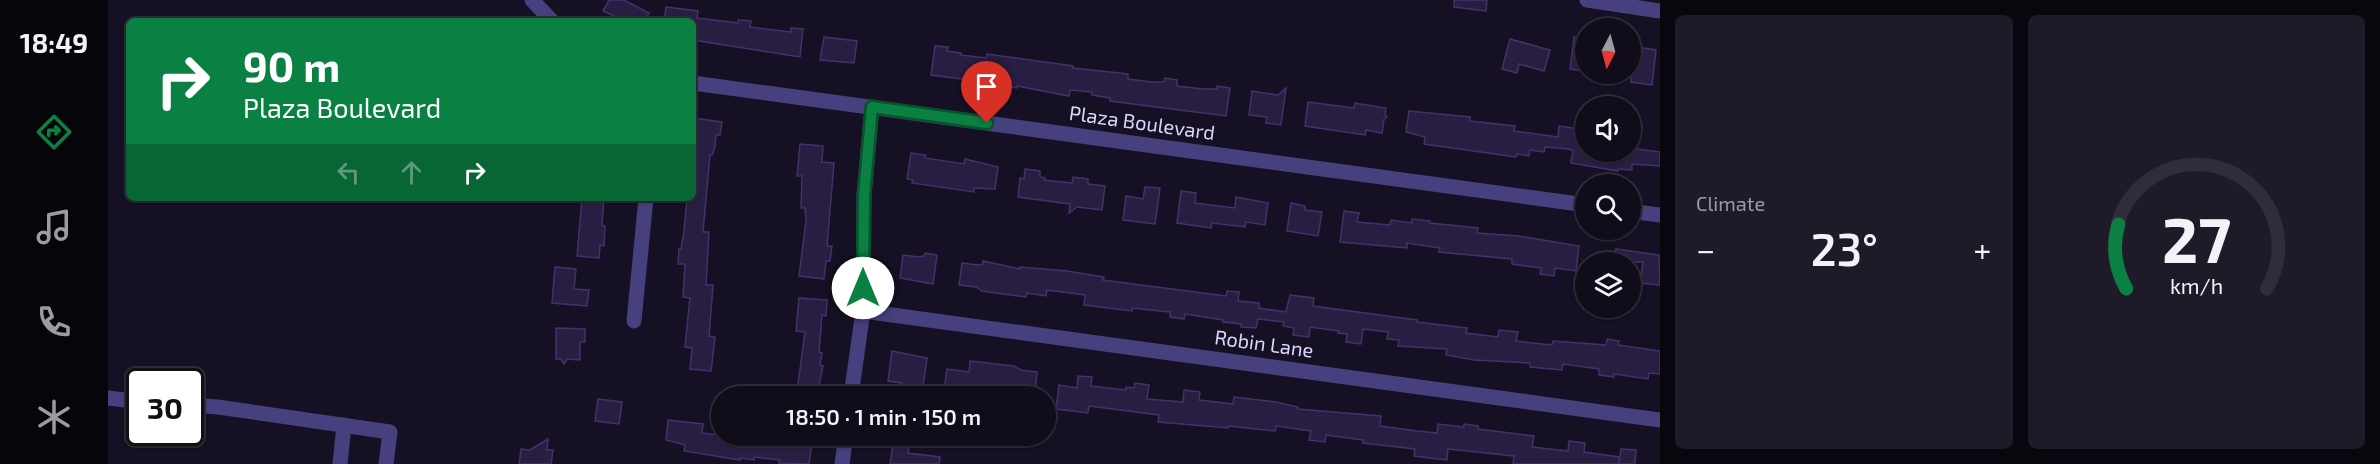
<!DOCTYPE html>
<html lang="en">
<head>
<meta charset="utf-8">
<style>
  :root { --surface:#100c1a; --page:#1e1a27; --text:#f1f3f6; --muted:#9c9ba2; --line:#302c39; --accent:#0b8043 }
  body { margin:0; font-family:"Exo 2",sans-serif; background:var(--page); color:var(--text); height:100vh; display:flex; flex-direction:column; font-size:22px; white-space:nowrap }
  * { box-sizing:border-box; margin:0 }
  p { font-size:20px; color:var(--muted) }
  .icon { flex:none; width:33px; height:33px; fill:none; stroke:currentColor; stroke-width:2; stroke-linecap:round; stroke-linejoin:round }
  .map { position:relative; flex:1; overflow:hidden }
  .side { display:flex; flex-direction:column; gap:15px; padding:15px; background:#09070e; width:720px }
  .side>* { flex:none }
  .guide { position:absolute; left:18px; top:18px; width:570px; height:183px; border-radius:9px; box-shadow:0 2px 4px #0004,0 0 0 2px var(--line); background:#0b8043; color:#fff; overflow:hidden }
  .needle { width:39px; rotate:186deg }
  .tools { position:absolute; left:1467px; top:18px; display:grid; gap:12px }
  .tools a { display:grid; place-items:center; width:66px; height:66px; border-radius:50%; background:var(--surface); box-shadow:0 2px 4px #0004,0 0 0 2px var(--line); font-size:30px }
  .speed { position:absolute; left:18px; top:368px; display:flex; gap:12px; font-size:30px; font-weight:700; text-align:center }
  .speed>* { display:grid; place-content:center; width:78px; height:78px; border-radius:50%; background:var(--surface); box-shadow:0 2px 4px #0004,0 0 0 2px var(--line); line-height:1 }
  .speed .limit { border:3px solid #111; border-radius:9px; background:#fff; color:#111 }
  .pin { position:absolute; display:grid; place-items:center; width:51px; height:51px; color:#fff; margin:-62px -26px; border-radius:50% 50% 50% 0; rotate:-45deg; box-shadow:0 0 6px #0007 }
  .pin .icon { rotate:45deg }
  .me { position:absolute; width:66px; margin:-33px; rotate:0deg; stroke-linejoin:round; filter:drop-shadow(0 0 4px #0008) }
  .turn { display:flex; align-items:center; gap:21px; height:126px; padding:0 18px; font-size:27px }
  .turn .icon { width:78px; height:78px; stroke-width:2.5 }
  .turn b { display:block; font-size:42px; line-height:51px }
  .lanes { display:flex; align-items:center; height:57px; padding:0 18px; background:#0003; justify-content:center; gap:30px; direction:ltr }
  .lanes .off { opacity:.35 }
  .big { font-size:45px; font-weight:600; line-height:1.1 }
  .side .card { flex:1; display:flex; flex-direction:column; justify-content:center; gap:9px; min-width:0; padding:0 21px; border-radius:9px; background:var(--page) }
  .side .dial { align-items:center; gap:0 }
  .dial svg { height:156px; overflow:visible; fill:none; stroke:var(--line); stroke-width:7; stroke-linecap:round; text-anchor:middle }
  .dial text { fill:var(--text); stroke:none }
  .heat { display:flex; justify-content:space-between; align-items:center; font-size:33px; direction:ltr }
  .side .tiles { flex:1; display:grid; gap:15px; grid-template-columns:repeat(2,1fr) }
  .trip { position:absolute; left:603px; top:386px; width:345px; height:60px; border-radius:30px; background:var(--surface); box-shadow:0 2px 4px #0004,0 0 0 2px var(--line); font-weight:600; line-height:60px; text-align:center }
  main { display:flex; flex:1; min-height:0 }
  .tab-bar { display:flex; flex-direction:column; width:108px; justify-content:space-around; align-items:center; background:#06050a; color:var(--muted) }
  .tab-bar .icon { width:42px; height:42px }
  .tab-bar .selected { color:var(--accent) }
  .tab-bar b { font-size:27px; color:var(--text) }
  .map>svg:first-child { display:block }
</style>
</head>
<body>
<main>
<nav class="tab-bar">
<b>18:49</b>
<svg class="icon selected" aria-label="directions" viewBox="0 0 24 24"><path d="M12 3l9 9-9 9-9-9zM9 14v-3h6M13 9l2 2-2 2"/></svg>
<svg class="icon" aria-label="music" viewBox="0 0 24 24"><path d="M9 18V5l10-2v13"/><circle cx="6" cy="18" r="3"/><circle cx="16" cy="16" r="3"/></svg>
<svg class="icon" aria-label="phone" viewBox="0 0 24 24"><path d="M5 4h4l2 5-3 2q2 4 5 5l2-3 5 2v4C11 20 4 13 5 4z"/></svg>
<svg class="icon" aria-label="climate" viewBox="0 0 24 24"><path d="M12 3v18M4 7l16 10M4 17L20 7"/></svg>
</nav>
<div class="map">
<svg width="1552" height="464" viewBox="0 0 1552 464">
  <rect width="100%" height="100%" fill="#151023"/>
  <!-- building -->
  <g fill="#281e42" stroke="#42326c" stroke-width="1.5">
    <path d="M501,0H516L541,13L537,21H504L506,16L495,11Z"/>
    <path d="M1346,0H1379L1378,11L1346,7Z"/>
    <path d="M558,7L590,11L589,18L630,23V20L643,21L642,27L683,32V28L695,29L692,57L585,40V21H556Z"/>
    <path d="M716,37L749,41L746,63L712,60Z"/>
    <path d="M1466,37L1478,38V71L1462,69Z"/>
    <path d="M1402,39L1442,50L1436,71L1411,64L1409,73L1394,69Z"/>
    <path d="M827,46L840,47L839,51L853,53V55L878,58L879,54L965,66V68L1020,74V79L1043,82H1056L1057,78L1069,80V86L1095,89H1109V86L1122,88L1118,116L1002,101V98L984,95V92L962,90L961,96L909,86V88L893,86V84L823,75Z"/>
    <path d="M1522,46L1548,50L1544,85L1523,82Z"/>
    <path d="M1178,88L1173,125L1158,123L1159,117L1141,115L1144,91L1170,95Z"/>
    <path d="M1200,102L1246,108L1247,103L1278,108L1277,114L1279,117L1276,119L1274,133L1258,130L1257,135L1197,126Z"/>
    <path d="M1301,111L1362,117V121L1407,126L1406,131L1450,137L1451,126L1478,130V152H1522V148L1552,152V166L1524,164V170L1510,169V171L1463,163L1465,151L1461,149L1437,147L1436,152L1422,150L1421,156L1409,154L1408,157L1316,144L1317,137L1298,132Z"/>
    <path d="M585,118L614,122L612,135H608L607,147L604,155H602L595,232H601L598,285H605L601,336L607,337L603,371L582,369L584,348L577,347L582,298L575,297L577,264H570L571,249H573L576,231L579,198H585Z"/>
    <path d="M692,144L715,146L714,162L726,163L719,246H724L722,261H718L716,279L691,276L698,221L697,208H693L694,176H689Z"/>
    <path d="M803,153L818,155L817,158L856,164L857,159L890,167L887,189L866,188V192L804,183L805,180L799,179Z"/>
    <path d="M917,169L932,171V177L937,178L936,180L964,183L965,177L980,179V184L997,186L994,210L969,207L961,213L962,204L910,197L912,178L916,179Z"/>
    <path d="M1037,187L1052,188L1047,224L1015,220L1018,196L1035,199Z"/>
    <path d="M1073,191L1088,193L1087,203L1127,208L1128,197L1160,203L1157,225L1138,222L1137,227L1104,223L1103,228L1069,223Z"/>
    <path d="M474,198H496L494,225L497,226L496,246L492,245L491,258L469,256Z"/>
    <path d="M1183,203L1197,206V210L1214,212L1210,236L1179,231Z"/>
    <path d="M1236,211L1251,213L1249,222L1282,225L1283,220L1304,223V219L1322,221V223L1370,228L1369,233L1411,236L1471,246L1468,271L1447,268L1446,276L1432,274L1433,268L1404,264V259L1331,252L1332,248L1299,243V248L1232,242Z"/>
    <path d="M1508,249L1551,255L1552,285L1532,283L1535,262H1506Z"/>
    <path d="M817,253L829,255L825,284L792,278L795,255L811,257L816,256Z"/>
    <path d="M875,261L912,269V267L959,271L996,277L995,280L1118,296L1119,291L1131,292L1130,301L1151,303V308L1178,312L1182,295L1206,298L1205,306L1309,320V322L1359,328L1358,333L1390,337L1391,330L1410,332L1408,341L1444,345L1445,341L1498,345L1499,339L1511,341L1510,345L1552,351V374L1541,373L1540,379L1506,374V377L1491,375V369L1455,364L1454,370L1422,367V363L1366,360L1338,355L1339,349L1290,346L1291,340L1279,339L1280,332L1255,329L1253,344L1238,342L1239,334L1230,333L1231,331L1202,327L1201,337L1185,335L1186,328L1175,326L1176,322L1150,319L1148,328L1133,327V324L1115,322V320L1077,314L1076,319L1062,317V312L1024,308V311L976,305L977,295L939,290L938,296L919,293L918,297L874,291L868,287L851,285L854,263L870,265L875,264Z"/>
    <path d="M447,267L468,269L466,289L481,290L479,306L444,303Z"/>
    <path d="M691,298L719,300L718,316L714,315L711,352L714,353L712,365L715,366L709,395L689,392L697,332L688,331Z"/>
    <path d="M448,328L477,329V342H472V360L459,359L456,364L453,359H448Z"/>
    <path d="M784,351L819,358L815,386L808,385L807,393L793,391L794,383L780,381Z"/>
    <path d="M862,361L906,366L913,370L929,372L927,394H907V396H898L873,393L872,395L836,390L839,369L861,372Z"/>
    <path d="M970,376L984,377L983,386L1018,390V387L1026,388L1027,383L1041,385L1039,399L1075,402L1076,390L1092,392L1091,400L1125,404L1126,397L1168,402L1190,407V409L1273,416L1272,426L1309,431L1329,433L1330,424L1356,427V424L1370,426V429L1426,436L1424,447L1460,451L1461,441L1477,443L1476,452L1511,457V464H1405L1406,456L1340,449L1339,460L1306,456L1307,449L1255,443V440L1218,435L1217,442L1201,440L1203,431L1168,426L1167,431L1120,426V428L1050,422L1051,415L981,406L980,413L948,409L951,385L969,388Z"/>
    <path d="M490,399L514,402L511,424L487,421Z"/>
    <path d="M560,420L595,424L594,433L667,441L677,442L678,436L693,438V435H705L701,464L671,463L672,460L646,457V460L632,458V460L576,451L577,445L558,440Z"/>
    <path d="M440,439L439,450H445L443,464H411L413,449L422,450Z"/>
    <path d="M785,444L801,446L800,453L832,457L831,464H782Z"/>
    <path d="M1513,449L1528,450L1527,464H1511Z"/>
  </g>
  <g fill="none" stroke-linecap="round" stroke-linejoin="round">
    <!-- minor -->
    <g stroke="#46407e" stroke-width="15">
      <path d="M424,0L444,21"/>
      <path d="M1479,0L1552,11"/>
      <path d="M585,83L1478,205"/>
      <path d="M1522,211L1552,215"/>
      <path d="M755,311L1552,420"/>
      <path d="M526,321L538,198"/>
      <path d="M743,396L755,311L756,195L764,107"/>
      <path d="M0,398L32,402"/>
      <path d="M82,405L110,407L282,432L278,464"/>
      <path d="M232,464L236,425"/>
      <path d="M734,464L738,435"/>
    </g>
  </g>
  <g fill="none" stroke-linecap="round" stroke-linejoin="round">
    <!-- route casing -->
    <g stroke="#07532c" stroke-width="15">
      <path id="route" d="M755,288L756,195L764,107L879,123"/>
    </g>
    <!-- route -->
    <use href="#route" stroke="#0b8043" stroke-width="10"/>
  </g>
  <g text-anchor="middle" stroke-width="6" stroke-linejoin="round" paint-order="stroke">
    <!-- street labels -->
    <g font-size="20" fill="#ddd6fb" stroke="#151023">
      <text transform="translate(1034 123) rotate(8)" y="7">Plaza Boulevard</text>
      <text transform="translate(1156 344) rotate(8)" y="7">Robin Lane</text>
    </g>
  </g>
</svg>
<div class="tools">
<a><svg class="needle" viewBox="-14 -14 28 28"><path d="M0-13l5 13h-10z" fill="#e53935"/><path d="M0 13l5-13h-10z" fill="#9c9ba2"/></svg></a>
<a><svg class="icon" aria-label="sound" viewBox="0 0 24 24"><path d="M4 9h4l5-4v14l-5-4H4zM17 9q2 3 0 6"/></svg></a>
<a><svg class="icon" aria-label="search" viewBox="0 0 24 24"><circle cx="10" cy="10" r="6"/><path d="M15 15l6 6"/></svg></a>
<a><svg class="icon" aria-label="layers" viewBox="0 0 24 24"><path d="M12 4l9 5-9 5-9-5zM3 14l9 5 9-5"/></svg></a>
</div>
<div class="speed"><div class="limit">30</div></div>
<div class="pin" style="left:879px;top:123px;background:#d93025"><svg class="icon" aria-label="arrive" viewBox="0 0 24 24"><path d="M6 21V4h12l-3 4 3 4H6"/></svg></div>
<svg class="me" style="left:755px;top:288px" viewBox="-20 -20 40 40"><circle r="19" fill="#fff"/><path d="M0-13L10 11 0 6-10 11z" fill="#0b8043"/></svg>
<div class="trip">18:50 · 1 min · 150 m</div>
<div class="guide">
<div class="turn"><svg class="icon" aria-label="right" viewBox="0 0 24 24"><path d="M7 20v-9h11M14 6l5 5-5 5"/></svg><div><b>90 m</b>Plaza Boulevard</div></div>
<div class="lanes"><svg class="icon off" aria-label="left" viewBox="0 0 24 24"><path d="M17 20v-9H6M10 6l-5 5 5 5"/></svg><svg class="icon off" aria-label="ahead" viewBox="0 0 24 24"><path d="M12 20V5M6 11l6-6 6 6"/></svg><svg class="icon" aria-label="right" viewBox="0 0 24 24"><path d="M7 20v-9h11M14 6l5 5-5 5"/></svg></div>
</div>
</div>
<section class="side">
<div class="tiles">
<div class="card"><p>Climate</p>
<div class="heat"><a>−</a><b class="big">23°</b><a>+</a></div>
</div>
<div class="card dial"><svg viewBox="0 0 100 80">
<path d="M14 69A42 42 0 1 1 86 69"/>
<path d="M14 69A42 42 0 0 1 10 36" stroke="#0b8043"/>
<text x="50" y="56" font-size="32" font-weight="700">27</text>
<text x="50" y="72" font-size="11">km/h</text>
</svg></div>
</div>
</section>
</main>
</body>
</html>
